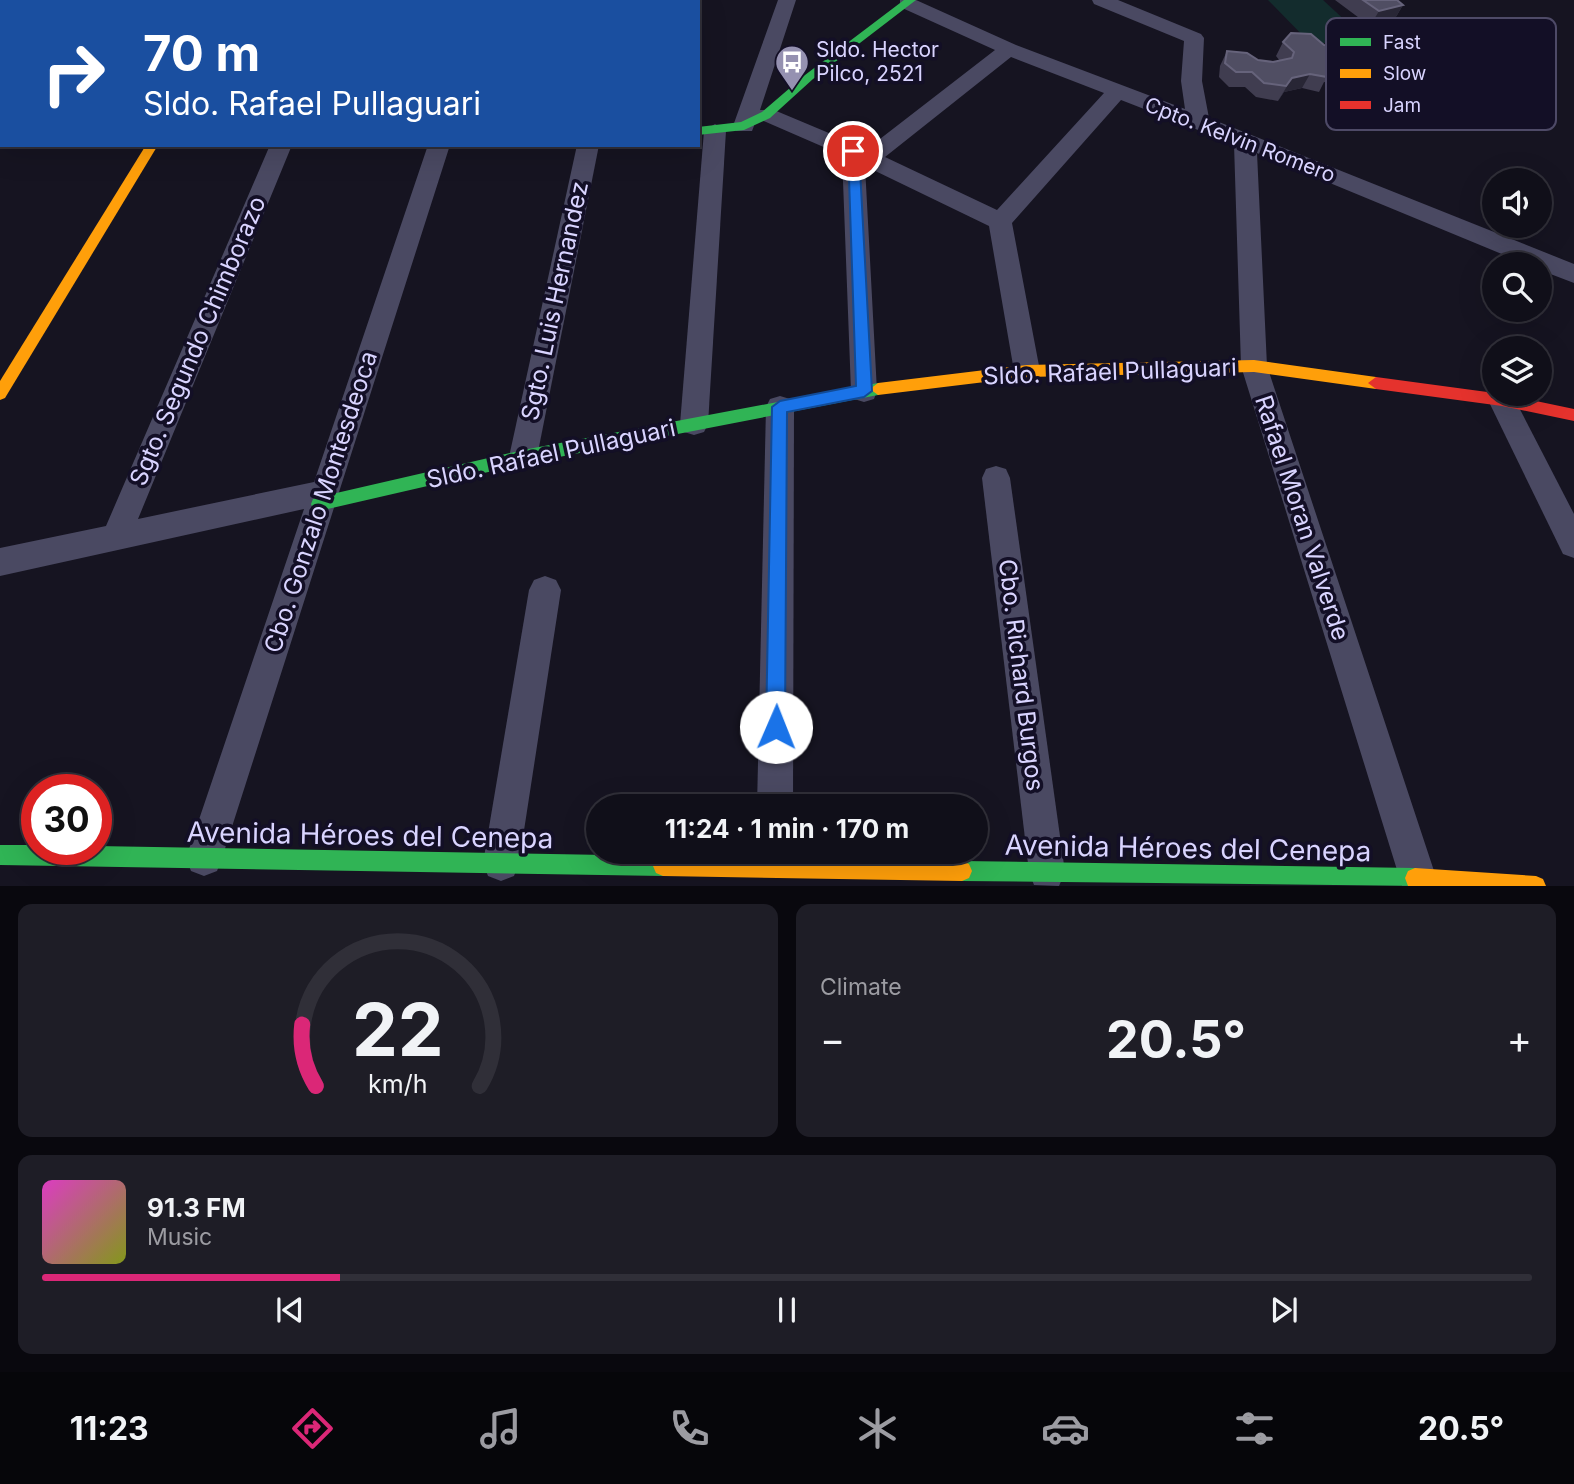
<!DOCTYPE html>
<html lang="en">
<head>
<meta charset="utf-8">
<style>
  :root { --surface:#100f19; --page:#1e1d26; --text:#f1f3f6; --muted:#9c9ca2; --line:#302f38; --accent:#db2777 }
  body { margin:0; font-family:Inter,sans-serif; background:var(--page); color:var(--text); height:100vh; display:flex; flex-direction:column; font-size:26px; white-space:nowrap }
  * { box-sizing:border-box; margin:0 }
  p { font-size:23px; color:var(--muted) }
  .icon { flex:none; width:38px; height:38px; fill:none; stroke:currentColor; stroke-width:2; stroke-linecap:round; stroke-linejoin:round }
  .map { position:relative; height:886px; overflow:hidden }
  .drawer { display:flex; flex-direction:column; gap:18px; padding:18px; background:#09080e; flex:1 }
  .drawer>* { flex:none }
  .banner { position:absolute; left:0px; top:0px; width:700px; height:147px; box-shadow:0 7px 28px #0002,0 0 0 2px var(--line); background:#1a4fa0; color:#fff; overflow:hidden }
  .fabs { position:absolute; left:1482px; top:168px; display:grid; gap:14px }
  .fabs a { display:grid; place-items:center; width:70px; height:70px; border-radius:50%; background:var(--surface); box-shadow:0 7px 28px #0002,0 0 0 2px var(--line); font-size:35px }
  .speed { position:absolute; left:21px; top:774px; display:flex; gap:14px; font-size:35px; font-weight:700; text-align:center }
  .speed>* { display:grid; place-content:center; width:91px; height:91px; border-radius:50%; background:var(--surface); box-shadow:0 7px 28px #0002,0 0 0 2px var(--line); line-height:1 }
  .speed .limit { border:10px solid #d22; background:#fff; color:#111 }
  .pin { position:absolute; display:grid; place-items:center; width:60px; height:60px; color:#fff; margin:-30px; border:4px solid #fff; border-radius:50%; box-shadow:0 2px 7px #0007 }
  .me { position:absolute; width:77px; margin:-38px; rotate:1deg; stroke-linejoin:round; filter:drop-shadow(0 0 5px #0008) }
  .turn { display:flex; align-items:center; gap:24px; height:147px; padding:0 28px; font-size:32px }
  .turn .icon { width:91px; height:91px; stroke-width:2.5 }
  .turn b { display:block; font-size:49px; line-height:60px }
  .big { font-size:52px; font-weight:700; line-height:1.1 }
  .drawer .tile { flex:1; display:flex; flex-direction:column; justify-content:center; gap:10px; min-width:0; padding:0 24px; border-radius:14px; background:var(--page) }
  .drawer .dial { align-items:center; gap:0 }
  .dial svg { height:182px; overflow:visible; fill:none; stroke:var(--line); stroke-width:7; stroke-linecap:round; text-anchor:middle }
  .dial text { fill:var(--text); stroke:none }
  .song { display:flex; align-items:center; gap:21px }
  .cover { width:84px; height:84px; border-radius:10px; background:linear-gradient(135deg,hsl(310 70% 55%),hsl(70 70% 35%)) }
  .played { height:7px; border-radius:4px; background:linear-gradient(90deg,var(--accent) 20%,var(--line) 20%) }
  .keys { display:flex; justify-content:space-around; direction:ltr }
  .heat { display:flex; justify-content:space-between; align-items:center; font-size:38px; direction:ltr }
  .drawer .tiles { flex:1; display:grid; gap:18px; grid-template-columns:1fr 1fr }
  .tile:last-child { grid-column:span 2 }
  .trip { position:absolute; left:586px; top:794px; width:402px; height:70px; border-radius:35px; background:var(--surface); box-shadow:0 7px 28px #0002,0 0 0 2px var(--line); font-weight:700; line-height:70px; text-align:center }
  .tabs { display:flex; height:112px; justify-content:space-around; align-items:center; background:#06060a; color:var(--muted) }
  .tabs .icon { width:49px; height:49px }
  .tabs .current { color:var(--accent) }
  .tabs b { font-size:32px; color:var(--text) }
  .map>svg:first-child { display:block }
</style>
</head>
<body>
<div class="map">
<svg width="1574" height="886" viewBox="0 0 1574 886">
  <rect width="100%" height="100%" fill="#161421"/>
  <!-- green -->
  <path fill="#132c2d" d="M1268,0H1323L1363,37L1312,45Z"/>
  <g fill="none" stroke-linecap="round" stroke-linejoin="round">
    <!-- street -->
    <g fill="#4a4962" fill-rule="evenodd">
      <path d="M79,0H98L78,2Z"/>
      <path d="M249,0H267L248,2Z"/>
      <path d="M381,0H399L380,2Z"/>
      <path d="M522,0H540L521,2Z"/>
      <path d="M656,0H674L655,2Z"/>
      <path d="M778,0H796L760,110H774L867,149L995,50L900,7V0H916L1016,45L1185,109L1181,81L1184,41L1094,4L1092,0H1118L1201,34L1204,38L1202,81L1209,118L1574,264V283L1540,270V264H1526L1257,153L1267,366L1439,886H1402L1241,366L1234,144L1121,100L1012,223L1040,371L1036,378L1027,382L1018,378L1014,371L989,226L865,166L877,391L874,399L864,402L854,399L851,391L842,155L757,118L752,131H736L733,126ZM1011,57L1104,93L997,210L885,157Z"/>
      <path d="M0,69H2L0,82Z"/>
      <path d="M715,124L726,131L708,424L704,432L694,435L684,432L680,424L704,131Z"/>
      <path d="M270,145H292L138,519L314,482L428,145H450L222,858L217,871L204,876L191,871L186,858L304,509L0,576V548L106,526Z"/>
      <path d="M577,145H599L537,457L533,465L523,469L513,465L509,457Z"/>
      <path d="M1492,392L1512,394L1574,514V558L1563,554L1488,400Z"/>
      <path d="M780,396L790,399L794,407L793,807H757L766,407L770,399Z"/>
      <path d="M996,466L1006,469L1010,478L1065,872L1059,886L1034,885L1029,872L982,478L986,469Z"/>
      <path d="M545,576L556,580L561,590L519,863L514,876L501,881L488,876L483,863L529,590L534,580Z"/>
    </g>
    <!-- fast -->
    <g fill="#30b455" fill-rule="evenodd">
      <path d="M904,0H916L813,79L770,118L744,130L698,135V127L741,122L762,112L805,75Z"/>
      <path d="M878,383L886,389L878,395L523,464L319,511L313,509L311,504L313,499L319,497L523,450Z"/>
      <path d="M0,845H37V849H96V846L663,856L670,859L673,866L670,873L663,876L0,865Z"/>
      <path d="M962,861L1415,868L1422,871L1425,878L1422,886L962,881L955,878L952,871L955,864Z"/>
    </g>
    <!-- slow -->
    <g fill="#ff9f0a" fill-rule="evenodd">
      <path d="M146,145H158L5,398L0,400V381Z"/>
      <path d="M1254,360L1376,377L1384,383L1376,389L1254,372L1027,377L878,395L870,389L878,383L1027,365Z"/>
      <path d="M663,856L962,861L969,864L972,871L969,878L962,881L663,876L656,873L653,866L656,859Z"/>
      <path d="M1415,868L1536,876L1543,879L1546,886H1408L1405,878L1408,871Z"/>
    </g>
    <!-- jam -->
    <path fill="#e5322d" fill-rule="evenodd" d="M1376,377L1502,394L1574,409V421L1502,406L1376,389L1368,383Z"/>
  </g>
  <!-- wall -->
  <g fill="#403d50">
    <path d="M1335,0H1397L1403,5L1394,20L1370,26Z"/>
    <path d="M1467,27L1493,43L1482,58L1455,51L1456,46L1451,54L1434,60L1417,48L1426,33L1459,38Z"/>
    <path d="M1283,42L1324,45L1359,59L1343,84L1324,82L1319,92L1302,88L1284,92L1278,101L1256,97L1245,87H1229L1219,77L1220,66L1227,51L1258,60L1273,62L1280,61L1276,56Z"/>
    <path d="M1496,47L1531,62L1525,69L1527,84L1515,99L1506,96L1497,107H1472L1462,92L1473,78H1497L1498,77H1497L1485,62Z"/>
    <path d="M1429,69L1467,77L1457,92L1443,99L1419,84Z"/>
  </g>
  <!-- shaded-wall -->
  <g fill="#282635">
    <path d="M1403,5L1394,20L1370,26L1379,11Z"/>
    <path d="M1461,39L1451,54L1434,60L1444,45Z"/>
    <path d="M1310,74L1302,88L1284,92L1278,101L1292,78Z"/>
    <path d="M1467,77L1457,92L1443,99L1454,84Z"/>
  </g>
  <!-- building -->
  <g fill="#504e63" stroke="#66637b" stroke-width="2">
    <path d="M1363,0H1397L1403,5L1379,11Z"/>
    <path d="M1291,33L1311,34L1324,45L1348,47L1359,59L1352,69L1330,67L1327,77L1310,74L1292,78L1286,86L1264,83L1252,72H1236L1225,63L1227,51L1247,53L1258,60L1273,62L1292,58L1294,52L1283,42Z"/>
  </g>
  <!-- route -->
  <path fill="#1a73e8" stroke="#114b97" stroke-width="2" d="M848,148L859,151L872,391L864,397L787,412L785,727L783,734L776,736L769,734L766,727L772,407L780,401L856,386Z"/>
  <!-- icons -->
  <defs>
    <g id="bus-pin" transform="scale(1.75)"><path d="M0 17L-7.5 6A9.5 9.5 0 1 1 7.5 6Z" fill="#9591b1" stroke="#130f26"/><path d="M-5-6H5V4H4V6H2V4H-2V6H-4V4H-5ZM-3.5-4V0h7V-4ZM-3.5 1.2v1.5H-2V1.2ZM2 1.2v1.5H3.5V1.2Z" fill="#fff"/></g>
  </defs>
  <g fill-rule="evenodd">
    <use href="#bus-pin" x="792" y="62"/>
  </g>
  <g text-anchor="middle" stroke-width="7" stroke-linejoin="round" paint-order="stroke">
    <!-- far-poi labels -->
    <g font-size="21" fill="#d9d4ff" stroke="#130f26" text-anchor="start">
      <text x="816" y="57">Sldo. Hector<tspan x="816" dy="24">Pilco, 2521</tspan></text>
    </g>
    <!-- far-street labels -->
    <g font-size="21" fill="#d9d4ff" stroke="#130f26">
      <text transform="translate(1240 140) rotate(21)" y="7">Cpto. Kelvin Romero</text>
    </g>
    <!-- street labels -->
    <g font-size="24" fill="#d9d4ff" stroke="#130f26">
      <text transform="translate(555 301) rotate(-78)" y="8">Sgto. Luis Hernandez</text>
      <text transform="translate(198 341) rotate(-67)" y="8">Sgto. Segundo Chimborazo</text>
      <text transform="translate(1110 372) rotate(-2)" y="8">Sldo. Rafael Pullaguari</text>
      <text transform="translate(551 454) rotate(-12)" y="8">Sldo. Rafael Pullaguari</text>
      <text transform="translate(321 502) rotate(-72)" y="8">Cbo. Gonzalo Montesdeoca</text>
      <text transform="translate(1302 518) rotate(72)" y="8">Rafael Moran Valverde</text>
      <text transform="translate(1021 675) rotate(83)" y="8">Cbo. Richard Burgos</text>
    </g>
    <!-- near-street labels -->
    <g font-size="28" fill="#d9d4ff" stroke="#130f26">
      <text transform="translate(370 835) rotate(1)" y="10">Avenida Héroes del Cenepa</text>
      <text transform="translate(1188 848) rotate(1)" y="10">Avenida Héroes del Cenepa</text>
    </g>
  </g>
  <!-- legend -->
  <rect x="1326" y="18" width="230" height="112" rx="10" fill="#130f26" stroke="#4e4a67" stroke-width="2"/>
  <rect x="1340" y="38" width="31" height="8" fill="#30b455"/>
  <rect x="1340" y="69" width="31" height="9" fill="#ff9f0a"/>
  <rect x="1340" y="101" width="31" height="8" fill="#e5322d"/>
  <g font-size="19" fill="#d9d4ff">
    <text x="1383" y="49">Fast</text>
    <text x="1383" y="80">Slow</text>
    <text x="1383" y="112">Jam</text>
  </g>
</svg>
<div class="fabs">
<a><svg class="icon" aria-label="sound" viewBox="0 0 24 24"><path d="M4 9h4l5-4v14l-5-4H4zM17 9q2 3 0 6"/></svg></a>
<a><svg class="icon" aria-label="search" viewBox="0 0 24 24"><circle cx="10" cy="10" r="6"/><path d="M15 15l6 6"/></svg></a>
<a><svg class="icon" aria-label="layers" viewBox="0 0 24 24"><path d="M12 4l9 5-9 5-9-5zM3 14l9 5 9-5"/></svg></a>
</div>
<div class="speed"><div class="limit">30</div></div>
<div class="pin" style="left:853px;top:151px;background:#d93025"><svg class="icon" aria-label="arrive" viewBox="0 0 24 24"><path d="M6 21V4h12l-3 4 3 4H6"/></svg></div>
<svg class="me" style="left:776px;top:727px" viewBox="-20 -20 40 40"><circle r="19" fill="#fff"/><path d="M0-13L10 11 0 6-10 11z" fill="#1a73e8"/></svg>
<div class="trip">11:24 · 1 min · 170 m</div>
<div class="banner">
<div class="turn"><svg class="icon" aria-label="right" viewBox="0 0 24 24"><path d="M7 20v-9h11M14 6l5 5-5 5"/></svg><div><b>70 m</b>Sldo. Rafael Pullaguari</div></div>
</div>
</div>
<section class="drawer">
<div class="tiles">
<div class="tile dial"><svg viewBox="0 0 100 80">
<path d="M14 69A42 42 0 1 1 86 69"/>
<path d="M14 69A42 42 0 0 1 8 42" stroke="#db2777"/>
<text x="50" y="56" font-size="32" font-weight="700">22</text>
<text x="50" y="72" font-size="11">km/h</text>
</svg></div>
<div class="tile"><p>Climate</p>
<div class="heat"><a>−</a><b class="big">20.5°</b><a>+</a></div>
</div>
<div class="tile">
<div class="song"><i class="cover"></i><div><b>91.3 FM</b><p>Music</p></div></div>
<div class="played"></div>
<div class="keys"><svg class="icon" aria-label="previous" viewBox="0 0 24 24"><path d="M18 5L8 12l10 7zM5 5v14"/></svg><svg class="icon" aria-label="pause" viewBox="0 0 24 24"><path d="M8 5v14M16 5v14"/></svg><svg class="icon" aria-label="next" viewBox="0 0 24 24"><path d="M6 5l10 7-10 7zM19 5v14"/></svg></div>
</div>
</div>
</section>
<nav class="tabs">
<b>11:23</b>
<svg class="icon current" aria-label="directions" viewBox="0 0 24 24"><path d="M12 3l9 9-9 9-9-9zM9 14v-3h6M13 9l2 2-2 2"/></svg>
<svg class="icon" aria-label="music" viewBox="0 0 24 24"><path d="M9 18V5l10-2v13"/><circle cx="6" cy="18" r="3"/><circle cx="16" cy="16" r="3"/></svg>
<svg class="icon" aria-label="phone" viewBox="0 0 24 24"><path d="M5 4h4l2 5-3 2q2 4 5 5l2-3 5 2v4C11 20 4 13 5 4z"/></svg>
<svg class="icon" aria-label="climate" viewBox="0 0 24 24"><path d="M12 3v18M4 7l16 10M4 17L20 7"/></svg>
<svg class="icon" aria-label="car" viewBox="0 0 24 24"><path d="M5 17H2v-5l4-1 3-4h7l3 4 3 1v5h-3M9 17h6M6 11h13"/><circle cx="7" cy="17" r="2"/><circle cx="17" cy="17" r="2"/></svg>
<svg class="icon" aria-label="filters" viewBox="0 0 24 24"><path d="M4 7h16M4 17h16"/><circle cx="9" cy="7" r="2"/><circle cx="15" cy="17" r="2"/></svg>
<b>20.5°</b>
</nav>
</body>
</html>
